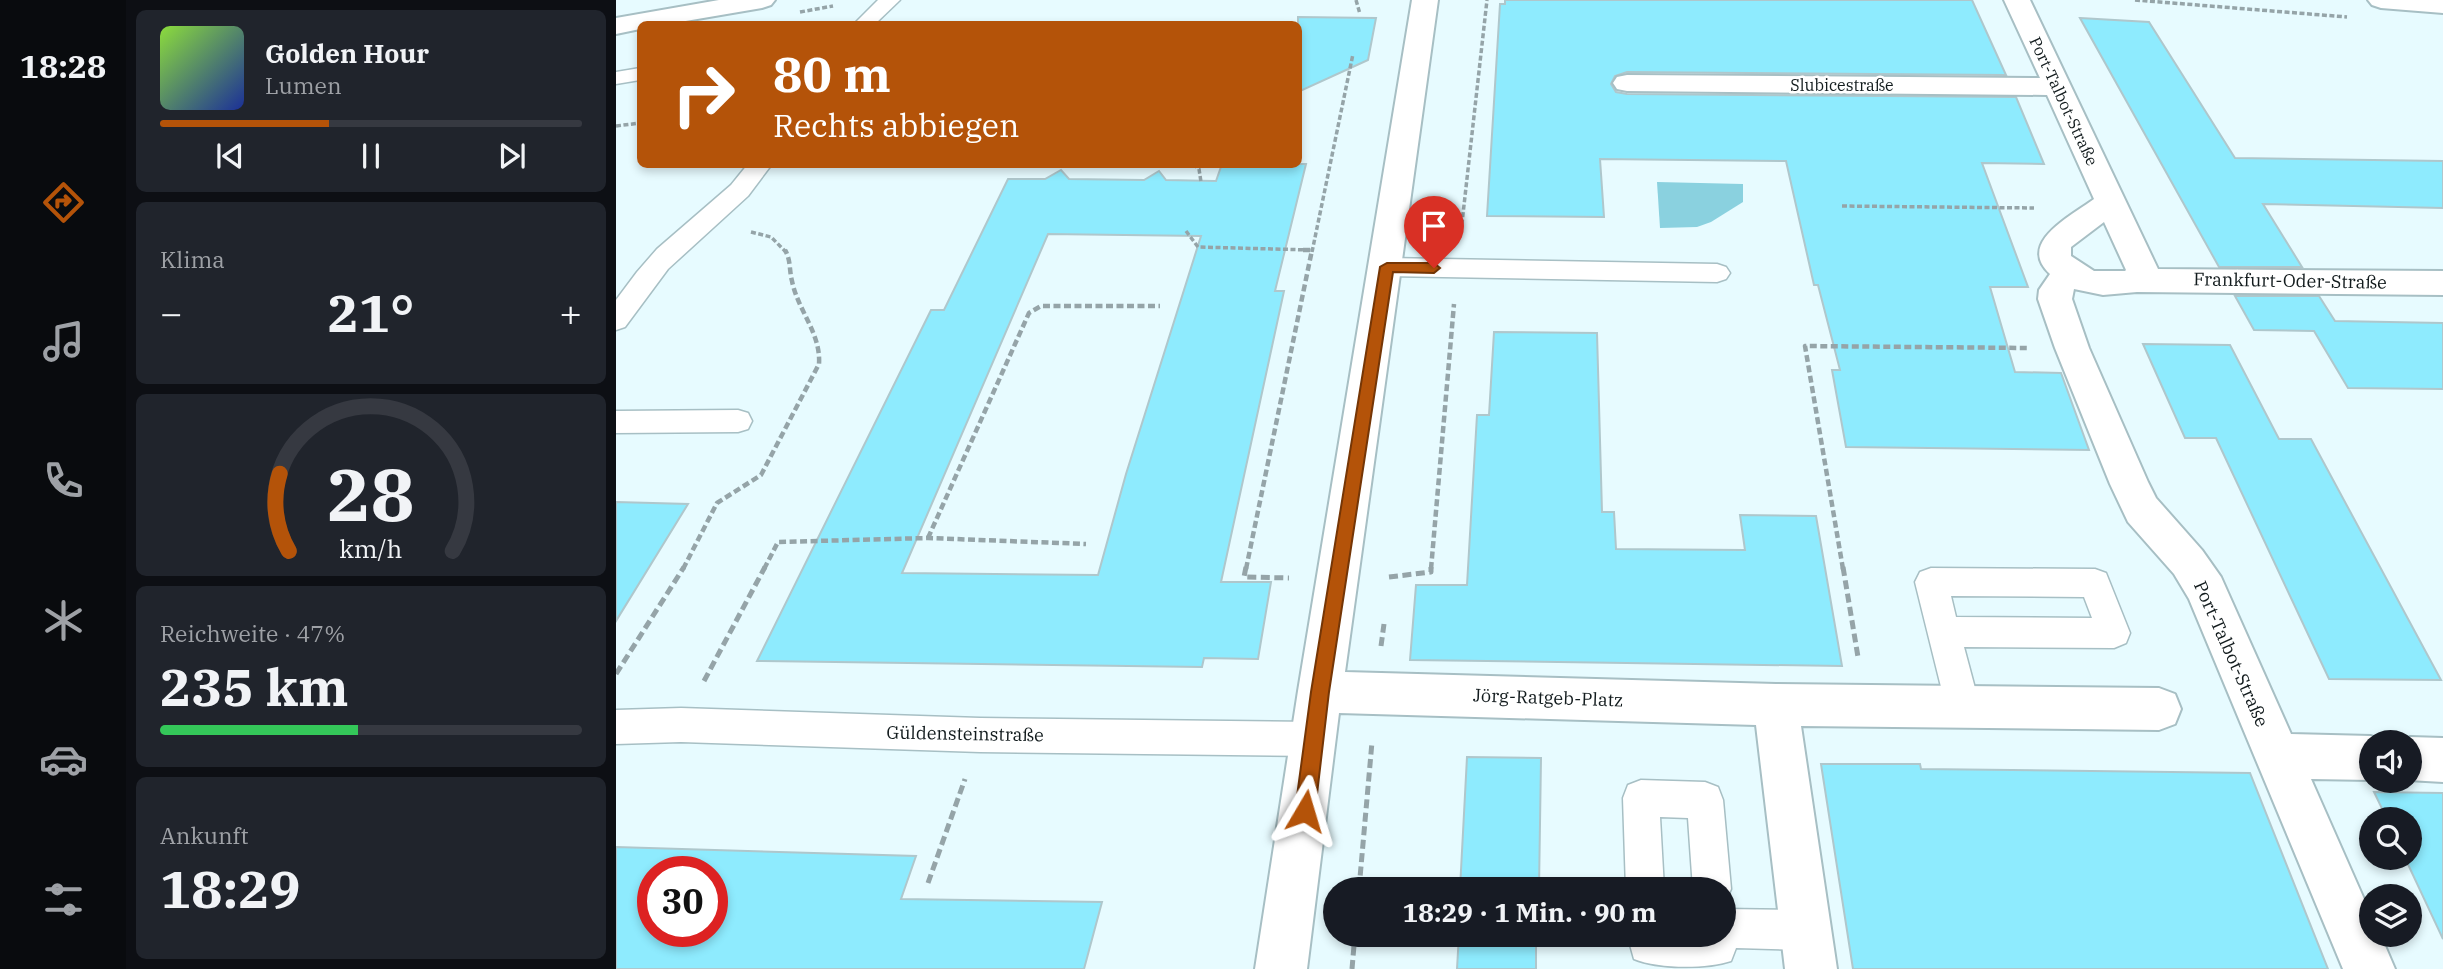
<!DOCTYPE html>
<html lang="de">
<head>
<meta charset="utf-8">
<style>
  :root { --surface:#171b24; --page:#20242c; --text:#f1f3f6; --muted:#9ea1a6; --line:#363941; --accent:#b45309 }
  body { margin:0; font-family:"IBM Plex Serif",serif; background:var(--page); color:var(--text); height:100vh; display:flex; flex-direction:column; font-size:26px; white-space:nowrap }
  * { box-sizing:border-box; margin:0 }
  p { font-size:23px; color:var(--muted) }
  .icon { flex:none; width:38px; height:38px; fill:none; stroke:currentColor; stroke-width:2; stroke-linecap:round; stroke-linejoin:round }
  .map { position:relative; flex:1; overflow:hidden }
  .sheet { display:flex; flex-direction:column; gap:10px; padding:10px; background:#0d0f14; width:490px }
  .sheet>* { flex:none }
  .guide { position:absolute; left:21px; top:21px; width:665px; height:147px; border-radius:10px; box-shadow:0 4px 10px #0003; background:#b45309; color:#fff; overflow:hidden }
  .tools { position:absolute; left:1743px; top:730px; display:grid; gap:14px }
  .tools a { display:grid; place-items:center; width:63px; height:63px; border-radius:50%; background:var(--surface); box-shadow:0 4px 10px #0003; font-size:35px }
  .speed { position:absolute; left:21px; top:856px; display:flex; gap:14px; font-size:35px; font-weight:700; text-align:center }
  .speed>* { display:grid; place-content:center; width:91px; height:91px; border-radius:50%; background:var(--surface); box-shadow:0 4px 10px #0003; line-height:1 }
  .speed .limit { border:10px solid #d22; background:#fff; color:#111 }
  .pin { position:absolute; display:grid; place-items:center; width:60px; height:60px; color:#fff; margin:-72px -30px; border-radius:50% 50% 50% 0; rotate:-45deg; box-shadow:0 0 7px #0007 }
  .pin .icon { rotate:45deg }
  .me { position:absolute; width:77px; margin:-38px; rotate:7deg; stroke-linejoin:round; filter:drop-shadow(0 0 5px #0008) }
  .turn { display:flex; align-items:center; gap:24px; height:147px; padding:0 21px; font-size:32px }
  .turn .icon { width:91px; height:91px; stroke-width:2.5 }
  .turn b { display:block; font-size:49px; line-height:60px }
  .big { font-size:52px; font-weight:700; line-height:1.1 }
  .sheet .tile { flex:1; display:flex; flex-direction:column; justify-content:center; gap:10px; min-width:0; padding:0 24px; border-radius:10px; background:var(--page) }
  .sheet .dial { align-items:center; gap:0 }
  .dial svg { height:182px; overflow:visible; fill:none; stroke:var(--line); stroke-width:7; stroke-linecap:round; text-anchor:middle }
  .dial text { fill:var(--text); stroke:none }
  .song { display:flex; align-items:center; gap:21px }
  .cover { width:84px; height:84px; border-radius:10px; background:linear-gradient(135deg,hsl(90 70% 55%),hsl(230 70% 35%)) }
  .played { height:7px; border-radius:4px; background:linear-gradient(90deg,var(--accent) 40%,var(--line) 40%) }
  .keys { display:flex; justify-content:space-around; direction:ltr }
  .heat { display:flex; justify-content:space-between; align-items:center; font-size:38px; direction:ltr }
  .charge { height:10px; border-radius:5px; background:linear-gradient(90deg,#34c759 47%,var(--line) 0) }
  .trip { position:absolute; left:707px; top:877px; width:413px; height:70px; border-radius:35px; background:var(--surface); box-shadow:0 4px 10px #0003; font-weight:700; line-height:70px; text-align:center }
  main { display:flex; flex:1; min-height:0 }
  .dock { display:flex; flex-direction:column; width:126px; justify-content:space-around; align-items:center; background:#090b0e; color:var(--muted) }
  .dock .icon { width:49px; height:49px }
  .dock .current { color:var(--accent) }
  .dock b { font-size:32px; color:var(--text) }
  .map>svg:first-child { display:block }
</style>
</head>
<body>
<main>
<nav class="dock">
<b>18:28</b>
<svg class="icon current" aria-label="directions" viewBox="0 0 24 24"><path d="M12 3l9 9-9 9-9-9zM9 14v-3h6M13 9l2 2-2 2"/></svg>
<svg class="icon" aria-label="music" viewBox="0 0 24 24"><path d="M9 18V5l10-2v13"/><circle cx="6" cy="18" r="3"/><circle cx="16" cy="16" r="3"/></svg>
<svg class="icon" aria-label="phone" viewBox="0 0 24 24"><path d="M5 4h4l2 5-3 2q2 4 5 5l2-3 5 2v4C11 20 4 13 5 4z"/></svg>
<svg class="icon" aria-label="climate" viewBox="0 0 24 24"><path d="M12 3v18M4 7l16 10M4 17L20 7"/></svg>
<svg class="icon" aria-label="car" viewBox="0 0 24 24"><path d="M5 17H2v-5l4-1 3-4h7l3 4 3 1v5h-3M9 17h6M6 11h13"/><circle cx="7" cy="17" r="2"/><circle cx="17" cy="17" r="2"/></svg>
<svg class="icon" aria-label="filters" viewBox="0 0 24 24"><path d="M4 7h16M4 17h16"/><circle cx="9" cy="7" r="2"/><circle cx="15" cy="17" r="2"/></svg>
</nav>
<section class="sheet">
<div class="tile">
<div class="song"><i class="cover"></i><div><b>Golden Hour</b><p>Lumen</p></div></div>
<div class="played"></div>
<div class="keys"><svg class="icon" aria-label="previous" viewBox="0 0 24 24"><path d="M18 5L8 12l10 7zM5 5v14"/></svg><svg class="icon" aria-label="pause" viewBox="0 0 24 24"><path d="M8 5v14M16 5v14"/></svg><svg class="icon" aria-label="next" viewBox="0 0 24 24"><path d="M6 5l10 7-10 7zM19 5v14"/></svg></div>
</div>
<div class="tile"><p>Klima</p>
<div class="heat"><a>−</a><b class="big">21°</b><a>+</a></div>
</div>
<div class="tile dial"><svg viewBox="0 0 100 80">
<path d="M14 69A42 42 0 1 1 86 69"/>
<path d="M14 69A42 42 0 0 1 10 35" stroke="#b45309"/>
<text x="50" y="56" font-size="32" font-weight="700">28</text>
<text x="50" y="72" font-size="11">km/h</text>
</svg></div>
<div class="tile"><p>Reichweite · 47%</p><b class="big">235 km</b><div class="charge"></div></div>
<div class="tile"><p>Ankunft</p><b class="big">18:29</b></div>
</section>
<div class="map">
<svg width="1827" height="969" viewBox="0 0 1827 969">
  <rect width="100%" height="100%" fill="#e7fbff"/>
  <!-- green -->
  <path fill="#8ad1df" d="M1041,182L1127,184V202L1095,222L1081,227L1044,228Z"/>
  <!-- building -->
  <g fill="#8eebfe" stroke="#afc7cc" stroke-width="2" fill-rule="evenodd">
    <path d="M889,0H1356L1390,75L1011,72L999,76L995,84L1000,92L1011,94L1400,97L1428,164L1366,163L1412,287H1374L1399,372L1445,373L1473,450L1230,447L1216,370H1224L1202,285H1198L1170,161L984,159L988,217L871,216L884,4H889Z"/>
    <path d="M682,17L760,18L752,60L682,92Z"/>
    <path d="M1464,18L1533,22L1619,158L1827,161V208L1647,204L1686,267H1603Z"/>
    <path d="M606,164H690L659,291H668L605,582H655L642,659L588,658L586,667L141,661L315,310H328L392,179H429L445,170L453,179L528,180L543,171L550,180L600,181ZM432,234L585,236L510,474L482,575L286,573Z"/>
    <path d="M1619,296H1703L1719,321L1827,323V389L1732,388L1698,331L1638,330Z"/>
    <path d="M878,332L981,333L986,512H998L1000,549L1129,550L1124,515L1200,516L1226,666L794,660L800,585H851L861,415H873Z"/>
    <path d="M1527,344L1614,345L1663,439H1695L1825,680L1713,679L1600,438H1569Z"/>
    <path d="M0,502L72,504L0,621Z"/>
    <path d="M851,757L925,758L923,889H844Z"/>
    <path d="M1205,764H1304L1305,769L1634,773L1712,969H1237Z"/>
    <path d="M1758,792L1827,793V939L1789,858H1794V819H1771Z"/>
    <path d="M0,847L300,856L285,899L486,902L468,969H0ZM37,872H96V931H37Z"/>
    <path d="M843,934H920V969H841Z"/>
  </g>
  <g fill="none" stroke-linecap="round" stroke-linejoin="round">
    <!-- service casing -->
    <g stroke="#a7bfc4" stroke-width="3">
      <g id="service">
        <path d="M262,0H284L259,24H238Z"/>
        <path d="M24,68V80L0,84V72Z"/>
        <path d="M132,164H156L132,196L52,269L9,327L0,330V300L21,272L41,249L115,185Z"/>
        <path d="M771,258L1101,264L1110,267L1114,273L1110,279L1101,282L771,276L762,273L758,267L762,261Z"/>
        <path d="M122,410L132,413L136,421L132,429L122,432L0,433V411Z"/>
        <path d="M1315,568L1479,569L1490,573L1514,633L1510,643L1498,648L1348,647L1364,707L1359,719L1347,723L1335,719L1330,707L1299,582L1304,572ZM1335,596L1468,597L1476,618L1340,617Z"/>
        <path d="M65,708L364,718L698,722L710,727L716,739L710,751L698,756L364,752L65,742L0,744V710Z"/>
        <path d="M1025,780L1089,782L1102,787L1107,800L1115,889L1109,902L1108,889H1077L1072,818L1044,817L1048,889H1010L1007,798L1012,785Z"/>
        <path d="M1108,909L1190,910L1204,916L1210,930L1204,944L1190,950L1120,948L1115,961C1091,969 1042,969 1018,959L1011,934H1108Z"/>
      </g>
    </g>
    <!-- minor casing -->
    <g stroke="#a7bfc4" stroke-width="4">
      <g id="minor">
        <path d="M103,0H159L155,5L146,8L52,24H24V29L0,34V18Z"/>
        <path d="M796,0H822L729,672L1160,684L1543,688L1559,694L1565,709L1559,724L1543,730L1185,726L1221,969H1169L1140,725L723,713L691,969H639L682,691Z"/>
        <path d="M1388,0H1414L1542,269L1827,271V295L1521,292L1487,295L1458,289L1456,299L1473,348L1532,482L1540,498L1586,550L1605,577L1675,734L1755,736L1771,742H1755V780L1695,779L1755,915V934H1764L1779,969H1727L1573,599L1558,574L1512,522L1494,484L1439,348L1422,299L1423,290L1434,274C1400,243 1455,216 1478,199L1431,95L1011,91L1001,89L997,83L1001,77L1011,75L1424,78ZM1488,222L1510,270L1509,271H1478L1455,256V247Z"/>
        <path d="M1794,737L1827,738V782L1792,780L1794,742H1781Z"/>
      </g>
    </g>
    <!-- tertiary casing -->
    <g stroke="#a7bfc4" stroke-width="4">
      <path id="tertiary" d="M1752,0H1827V13L1765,8L1756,5Z"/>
    </g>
    <!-- path-far2 -->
    <g stroke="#95a4a8" stroke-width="3.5" stroke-dasharray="5 2.5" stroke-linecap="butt">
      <path d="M740,0L744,14"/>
      <path d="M1519,0L1731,17"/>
      <path d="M184,12L217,6"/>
      <path d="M0,126L24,123"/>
      <path d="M577,164L583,169L585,182"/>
      <path d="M1226,206L1418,208"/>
      <path d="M570,231L582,247L696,250"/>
      <path d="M135,232L155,237L170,252"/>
      <path d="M845,232L871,0"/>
      <path d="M696,252L737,54"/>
    </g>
    <!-- path-far1 -->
    <g stroke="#95a4a8" stroke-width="4.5" stroke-dasharray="7 3.5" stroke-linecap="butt">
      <path d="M687,250H696"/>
      <path d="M312,538L413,313L425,306H544"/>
      <path d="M67,569L101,503L145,475L203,364C205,333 182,311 176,281C173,270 175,260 169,250"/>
      <path d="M148,569L162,542L312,538L470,544"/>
      <path d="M630,569L696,250"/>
      <path d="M815,569L838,304"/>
      <path d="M1227,569L1189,346L1411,348"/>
    </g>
    <!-- path -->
    <g stroke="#95a4a8" stroke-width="5" stroke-dasharray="9 4.5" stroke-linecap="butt">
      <path d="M630,567L628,577L673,578"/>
      <path d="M1227,567L1242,657"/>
      <path d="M773,577L815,572V567"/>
      <path d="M765,646L768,624"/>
      <path d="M0,674L68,567"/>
      <path d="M88,681L149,567"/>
      <path d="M312,883L349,779"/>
      <path d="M743,889L756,742"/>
      <path d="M736,969L739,934"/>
    </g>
    <!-- service -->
    <use href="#service" fill="#fff" fill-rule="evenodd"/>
    <!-- minor -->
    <use href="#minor" fill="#fff" fill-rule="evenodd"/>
    <!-- tertiary -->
    <use href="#tertiary" fill="#fff" fill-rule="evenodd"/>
  </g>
  <!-- route -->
  <path fill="#b45309" stroke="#753606" stroke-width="2" d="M771,263H818L824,268L818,273L777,272L713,692L699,811L696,818L689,821L682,818L679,811L695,692L764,267Z"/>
  <g text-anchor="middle" stroke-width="5" stroke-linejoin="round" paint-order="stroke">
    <!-- far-street labels -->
    <g font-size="16" fill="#121b1d" stroke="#fff">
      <text x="1226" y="91">Slubicestraße</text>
      <text transform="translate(1448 101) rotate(65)" y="6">Port-Talbot-Straße</text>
    </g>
    <!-- street labels -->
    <g font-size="18" fill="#121b1d" stroke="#fff">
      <text transform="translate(1674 281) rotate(1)" y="6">Frankfurt-Oder-Straße</text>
      <text transform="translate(1615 654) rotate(66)" y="6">Port-Talbot-Straße</text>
      <text transform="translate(932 698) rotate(2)" y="6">Jörg-Ratgeb-Platz</text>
      <text transform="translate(349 734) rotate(1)" y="6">Güldensteinstraße</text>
    </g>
  </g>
</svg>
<div class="tools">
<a><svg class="icon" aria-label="sound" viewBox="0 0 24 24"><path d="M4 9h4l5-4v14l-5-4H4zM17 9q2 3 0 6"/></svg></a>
<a><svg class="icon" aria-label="search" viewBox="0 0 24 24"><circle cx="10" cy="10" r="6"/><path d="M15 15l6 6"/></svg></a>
<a><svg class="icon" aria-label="layers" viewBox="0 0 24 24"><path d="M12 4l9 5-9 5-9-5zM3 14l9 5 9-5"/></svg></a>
</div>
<div class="speed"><div class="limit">30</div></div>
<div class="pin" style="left:818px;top:268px;background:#d93025"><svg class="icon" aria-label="arrive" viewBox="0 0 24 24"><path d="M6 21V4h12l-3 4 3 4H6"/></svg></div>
<svg class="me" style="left:689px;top:811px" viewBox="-20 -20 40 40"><path d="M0-17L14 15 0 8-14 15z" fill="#b45309" stroke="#fff" stroke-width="4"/></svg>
<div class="trip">18:29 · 1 Min. · 90 m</div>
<div class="guide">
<div class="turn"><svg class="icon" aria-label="right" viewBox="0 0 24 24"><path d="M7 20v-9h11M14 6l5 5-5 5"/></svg><div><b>80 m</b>Rechts abbiegen</div></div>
</div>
</div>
</main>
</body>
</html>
